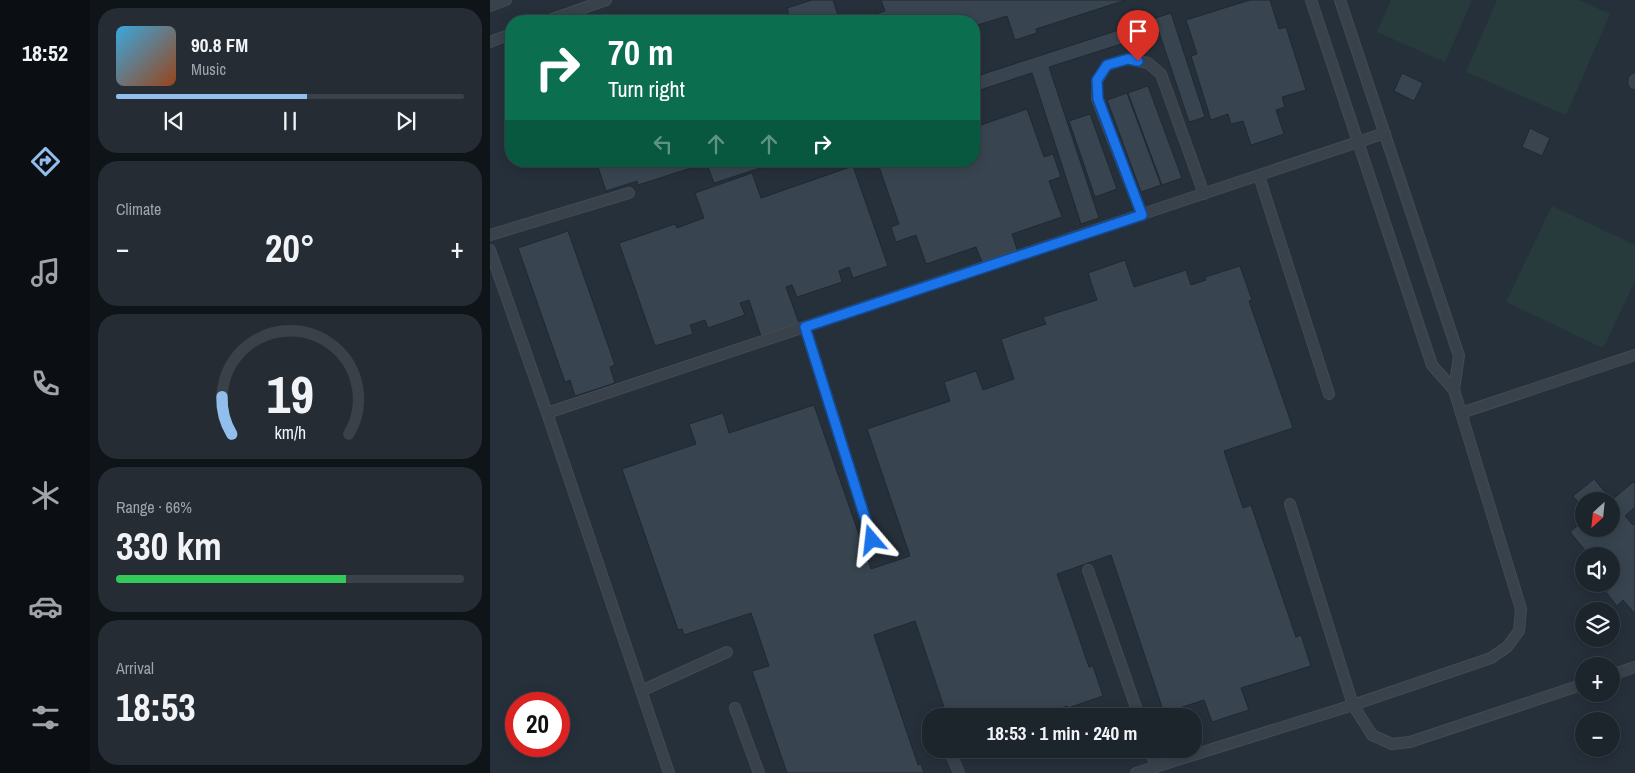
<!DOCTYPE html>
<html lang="en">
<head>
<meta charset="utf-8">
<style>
  :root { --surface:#1c242c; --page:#252c34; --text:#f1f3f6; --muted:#a0a4a9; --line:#3a4148; --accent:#92beee }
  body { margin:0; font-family:"Archivo Narrow",sans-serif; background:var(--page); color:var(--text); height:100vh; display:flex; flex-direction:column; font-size:19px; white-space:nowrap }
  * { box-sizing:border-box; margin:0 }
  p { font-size:16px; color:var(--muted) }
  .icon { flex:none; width:28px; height:28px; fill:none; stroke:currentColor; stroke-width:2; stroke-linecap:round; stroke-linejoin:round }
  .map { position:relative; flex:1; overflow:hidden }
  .panel { display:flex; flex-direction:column; gap:8px; padding:8px; background:#0f1418; width:400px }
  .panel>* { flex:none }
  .hud { position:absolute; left:15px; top:15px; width:475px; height:152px; border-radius:20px; box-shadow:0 2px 12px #0003,0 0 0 1px var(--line); background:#0b6e4f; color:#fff; overflow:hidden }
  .needle { width:32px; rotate:207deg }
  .controls { position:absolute; left:1085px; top:492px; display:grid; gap:10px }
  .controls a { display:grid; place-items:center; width:45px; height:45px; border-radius:50%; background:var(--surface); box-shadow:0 2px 12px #0003,0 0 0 1px var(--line); font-size:25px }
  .speed { position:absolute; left:15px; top:692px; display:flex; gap:10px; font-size:25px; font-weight:700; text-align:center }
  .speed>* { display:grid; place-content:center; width:65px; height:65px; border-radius:50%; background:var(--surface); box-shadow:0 2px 12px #0003,0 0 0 1px var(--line); line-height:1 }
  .speed .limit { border:8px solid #d22; background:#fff; color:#111 }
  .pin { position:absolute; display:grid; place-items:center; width:42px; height:42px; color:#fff; margin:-51px -21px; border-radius:50% 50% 50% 0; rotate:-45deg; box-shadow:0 0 5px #0007 }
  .pin .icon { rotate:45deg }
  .me { position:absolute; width:55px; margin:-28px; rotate:343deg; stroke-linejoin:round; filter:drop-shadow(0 0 4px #0008) }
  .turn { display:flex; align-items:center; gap:18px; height:105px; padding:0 20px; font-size:22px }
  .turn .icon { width:65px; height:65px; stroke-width:2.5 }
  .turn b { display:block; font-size:35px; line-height:42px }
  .lanes { display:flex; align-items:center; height:48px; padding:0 20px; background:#0003; justify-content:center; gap:25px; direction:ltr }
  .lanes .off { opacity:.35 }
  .big { font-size:38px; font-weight:700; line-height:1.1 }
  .panel .card { flex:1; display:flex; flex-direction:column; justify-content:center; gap:8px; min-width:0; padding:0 18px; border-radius:20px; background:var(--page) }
  .panel .dial { align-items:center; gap:0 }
  .dial svg { height:130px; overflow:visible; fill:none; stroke:var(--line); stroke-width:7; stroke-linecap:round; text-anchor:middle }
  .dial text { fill:var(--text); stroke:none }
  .song { display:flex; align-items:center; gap:15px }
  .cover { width:60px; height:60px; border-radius:8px; background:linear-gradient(135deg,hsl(200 70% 55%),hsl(20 70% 35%)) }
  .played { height:5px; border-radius:2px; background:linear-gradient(90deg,var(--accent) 55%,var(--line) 55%) }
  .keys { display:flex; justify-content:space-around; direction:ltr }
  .heat { display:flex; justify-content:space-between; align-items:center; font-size:28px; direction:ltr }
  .charge { height:8px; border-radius:4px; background:linear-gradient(90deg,#34c759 66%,var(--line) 0) }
  .trip { position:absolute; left:432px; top:708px; width:280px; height:50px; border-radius:20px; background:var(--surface); box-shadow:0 2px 12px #0003,0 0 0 1px var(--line); font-weight:700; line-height:50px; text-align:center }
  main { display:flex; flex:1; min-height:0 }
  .menu { display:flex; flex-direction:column; width:90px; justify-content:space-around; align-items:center; background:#0b0e12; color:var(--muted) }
  .menu .icon { width:35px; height:35px }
  .menu .active { color:var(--accent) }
  .menu b { font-size:22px; color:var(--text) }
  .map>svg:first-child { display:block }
</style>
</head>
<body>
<main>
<nav class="menu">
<b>18:52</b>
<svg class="icon active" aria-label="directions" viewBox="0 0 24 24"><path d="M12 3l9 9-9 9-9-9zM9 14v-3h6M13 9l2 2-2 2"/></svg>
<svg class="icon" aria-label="music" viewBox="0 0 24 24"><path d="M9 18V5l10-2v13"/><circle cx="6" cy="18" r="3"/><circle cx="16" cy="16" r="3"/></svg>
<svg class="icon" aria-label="phone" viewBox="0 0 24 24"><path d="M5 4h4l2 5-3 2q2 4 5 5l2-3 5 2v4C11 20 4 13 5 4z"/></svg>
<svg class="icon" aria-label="climate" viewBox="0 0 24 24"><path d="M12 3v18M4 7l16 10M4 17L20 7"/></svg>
<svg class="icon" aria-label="car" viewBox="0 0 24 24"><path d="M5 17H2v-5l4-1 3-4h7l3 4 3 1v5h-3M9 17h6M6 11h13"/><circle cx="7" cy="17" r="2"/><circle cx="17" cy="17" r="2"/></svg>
<svg class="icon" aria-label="filters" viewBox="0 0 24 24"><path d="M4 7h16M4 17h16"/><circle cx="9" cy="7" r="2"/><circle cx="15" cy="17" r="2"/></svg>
</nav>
<section class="panel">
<div class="card">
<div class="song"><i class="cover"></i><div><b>90.8 FM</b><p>Music</p></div></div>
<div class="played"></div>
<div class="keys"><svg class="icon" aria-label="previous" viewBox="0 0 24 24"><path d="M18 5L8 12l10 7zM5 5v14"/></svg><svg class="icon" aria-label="pause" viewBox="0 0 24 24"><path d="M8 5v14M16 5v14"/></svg><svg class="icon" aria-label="next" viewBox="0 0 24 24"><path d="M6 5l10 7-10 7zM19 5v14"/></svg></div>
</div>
<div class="card"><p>Climate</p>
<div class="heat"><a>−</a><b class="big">20°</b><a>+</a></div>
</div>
<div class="card dial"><svg viewBox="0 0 100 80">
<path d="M14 69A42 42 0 1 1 86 69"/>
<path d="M14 69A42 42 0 0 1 8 46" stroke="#92beee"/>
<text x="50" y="56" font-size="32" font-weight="700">19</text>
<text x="50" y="72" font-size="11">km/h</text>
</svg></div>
<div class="card"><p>Range · 66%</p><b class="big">330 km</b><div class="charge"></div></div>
<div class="card"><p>Arrival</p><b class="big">18:53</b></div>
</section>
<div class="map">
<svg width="1145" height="773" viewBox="0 0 1145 773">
  <rect width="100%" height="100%" fill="#26303b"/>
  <!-- green -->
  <g fill="#273b3c">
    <path d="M901,0H982L955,62L887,32Z"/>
    <path d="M1007,0H1089L1120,14L1076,115L976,72Z"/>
    <path d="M1062,206L1145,245V281L1113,348L1016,302Z"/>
  </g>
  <!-- building -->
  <g fill="#384550" stroke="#202932">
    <path d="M322,0H343L350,21H264L283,15L285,20L299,15L297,8Z"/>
    <path d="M391,0H636L546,29L547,33L525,40L517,16L484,26V21H365L395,11Z"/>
    <path d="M760,0H780L789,29L796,27L816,90L792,97L795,107L786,110L794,134L761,145L753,121L741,124L738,114L721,120L701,56L707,54L696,20Z"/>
    <path d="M681,13L715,117L699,122L669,32L559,67L609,218L591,224L542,73L484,92V77Z"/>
    <path d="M912,73L933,83L924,101L904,91Z"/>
    <path d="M658,86L692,178L672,185L638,93Z"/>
    <path d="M637,93L671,185L651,192L617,100Z"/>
    <path d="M537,109L554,157L563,154L571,177L559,181L572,217L522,234L529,255L494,267L486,247L436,264L426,235L406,242L401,227L409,224L387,161H484V124L485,127Z"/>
    <path d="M600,114L627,189L605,197L579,121Z"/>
    <path d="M1040,128L1060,138L1052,156L1032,147Z"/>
    <path d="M106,161H223L148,185L147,181L116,191Z"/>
    <path d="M235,161H292L224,183L218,167Z"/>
    <path d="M363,166L398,266L363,278L359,267L349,271L352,282L307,297L302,285L296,287L309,323L271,336L259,300L250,303L255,315L218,328L215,320L200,325L203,334L165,346L129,243L185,224L187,228L214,218L205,193L262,173L271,198Z"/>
    <path d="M78,231L125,365L120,367L125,383L85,396L80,380L75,382L28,248Z"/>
    <path d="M635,260L644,287L696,270L701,285L716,280L715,277L750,266L762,300L759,301L803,428L734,451L753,508L761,505L806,637L811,635L821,666L751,688L759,710L722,722L714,700L674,713L621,555L567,574L599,667L603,666L613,696L578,708L577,706L546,716H457L425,621L384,635L428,765L431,764L434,773H297L262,671L279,666L261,613L194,635L192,629L188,630L132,469L206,444L199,424L233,413L239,433L324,405L381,569L420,556L377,429L460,401L454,382L486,371L493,390L524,379L511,339L556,324L553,317L607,300L598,273Z"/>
    <path d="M1104,479L1122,500L1143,482L1145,484V507L1135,516L1143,525L1145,523V614L1133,600L1127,606L1116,592L1122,587L1119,584H1121V556H1100L1080,532L1094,520V529H1121V501H1094V510L1083,496Z"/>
    <path d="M498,749H520L500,755Z"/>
  </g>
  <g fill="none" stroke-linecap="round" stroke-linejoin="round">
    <!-- lane casing -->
    <g stroke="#424b54" stroke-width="12">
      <g id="lane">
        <path d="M850,0L969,356L964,390"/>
        <path d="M0,6L16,0"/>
        <path d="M57,21L116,0"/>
        <path d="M0,42L21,34"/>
        <path d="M1145,80V83"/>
        <path d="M769,176L839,394"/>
        <path d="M652,215L607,99V81L617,65L638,59L658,63L671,74L714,194"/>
        <path d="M0,235L139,193"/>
        <path d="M0,250L57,413L179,773"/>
        <path d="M315,327L382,540"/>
        <path d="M57,413L895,133"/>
        <path d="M971,413L1145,355"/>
        <path d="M800,504L863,705L882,735L902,744L920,742L1094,684"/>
        <path d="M598,570L649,716"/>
        <path d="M1121,675L1145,667"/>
        <path d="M151,691L237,652"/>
        <path d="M245,708L269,773"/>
        <path d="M459,749L469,773"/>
        <path d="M660,749L666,767"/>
        <path d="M646,773L863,705L1001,658L1017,647L1029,631L1031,609L964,390L942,365L821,0"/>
      </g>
    </g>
    <!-- lane -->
    <use href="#lane" stroke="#39424b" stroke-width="10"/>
  </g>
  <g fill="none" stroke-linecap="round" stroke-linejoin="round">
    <!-- route casing -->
    <g stroke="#114b97" stroke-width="12">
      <path id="route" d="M382,540L315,327L652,215L608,99L607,80L617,65L638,59L648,61"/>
    </g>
    <!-- route -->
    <use href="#route" stroke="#1a73e8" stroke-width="9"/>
  </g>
</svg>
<div class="controls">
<a><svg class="needle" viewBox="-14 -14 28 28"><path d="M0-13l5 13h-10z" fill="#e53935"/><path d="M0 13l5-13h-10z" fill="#a0a4a9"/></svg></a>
<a><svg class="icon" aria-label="sound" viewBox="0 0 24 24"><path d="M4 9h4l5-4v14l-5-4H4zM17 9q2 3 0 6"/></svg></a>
<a><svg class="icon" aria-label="layers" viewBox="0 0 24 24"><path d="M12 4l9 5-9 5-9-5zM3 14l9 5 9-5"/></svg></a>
<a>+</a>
<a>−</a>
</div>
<div class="speed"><div class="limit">20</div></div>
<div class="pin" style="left:648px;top:61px;background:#d93025"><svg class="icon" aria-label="arrive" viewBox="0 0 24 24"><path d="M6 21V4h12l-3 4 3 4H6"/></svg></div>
<svg class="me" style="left:382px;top:540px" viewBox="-20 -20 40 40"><path d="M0-17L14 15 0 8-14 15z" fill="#1a73e8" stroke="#fff" stroke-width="4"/></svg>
<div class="trip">18:53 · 1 min · 240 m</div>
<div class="hud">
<div class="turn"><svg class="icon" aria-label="right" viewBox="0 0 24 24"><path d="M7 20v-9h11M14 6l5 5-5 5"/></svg><div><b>70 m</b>Turn right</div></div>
<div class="lanes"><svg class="icon off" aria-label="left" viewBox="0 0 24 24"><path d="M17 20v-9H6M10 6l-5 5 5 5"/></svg><svg class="icon off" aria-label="ahead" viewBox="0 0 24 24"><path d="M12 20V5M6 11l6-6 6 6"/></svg><svg class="icon off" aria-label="ahead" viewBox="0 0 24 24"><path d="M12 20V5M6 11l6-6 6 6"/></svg><svg class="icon" aria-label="right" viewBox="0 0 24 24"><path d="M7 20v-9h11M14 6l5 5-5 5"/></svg></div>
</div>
</div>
</main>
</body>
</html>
